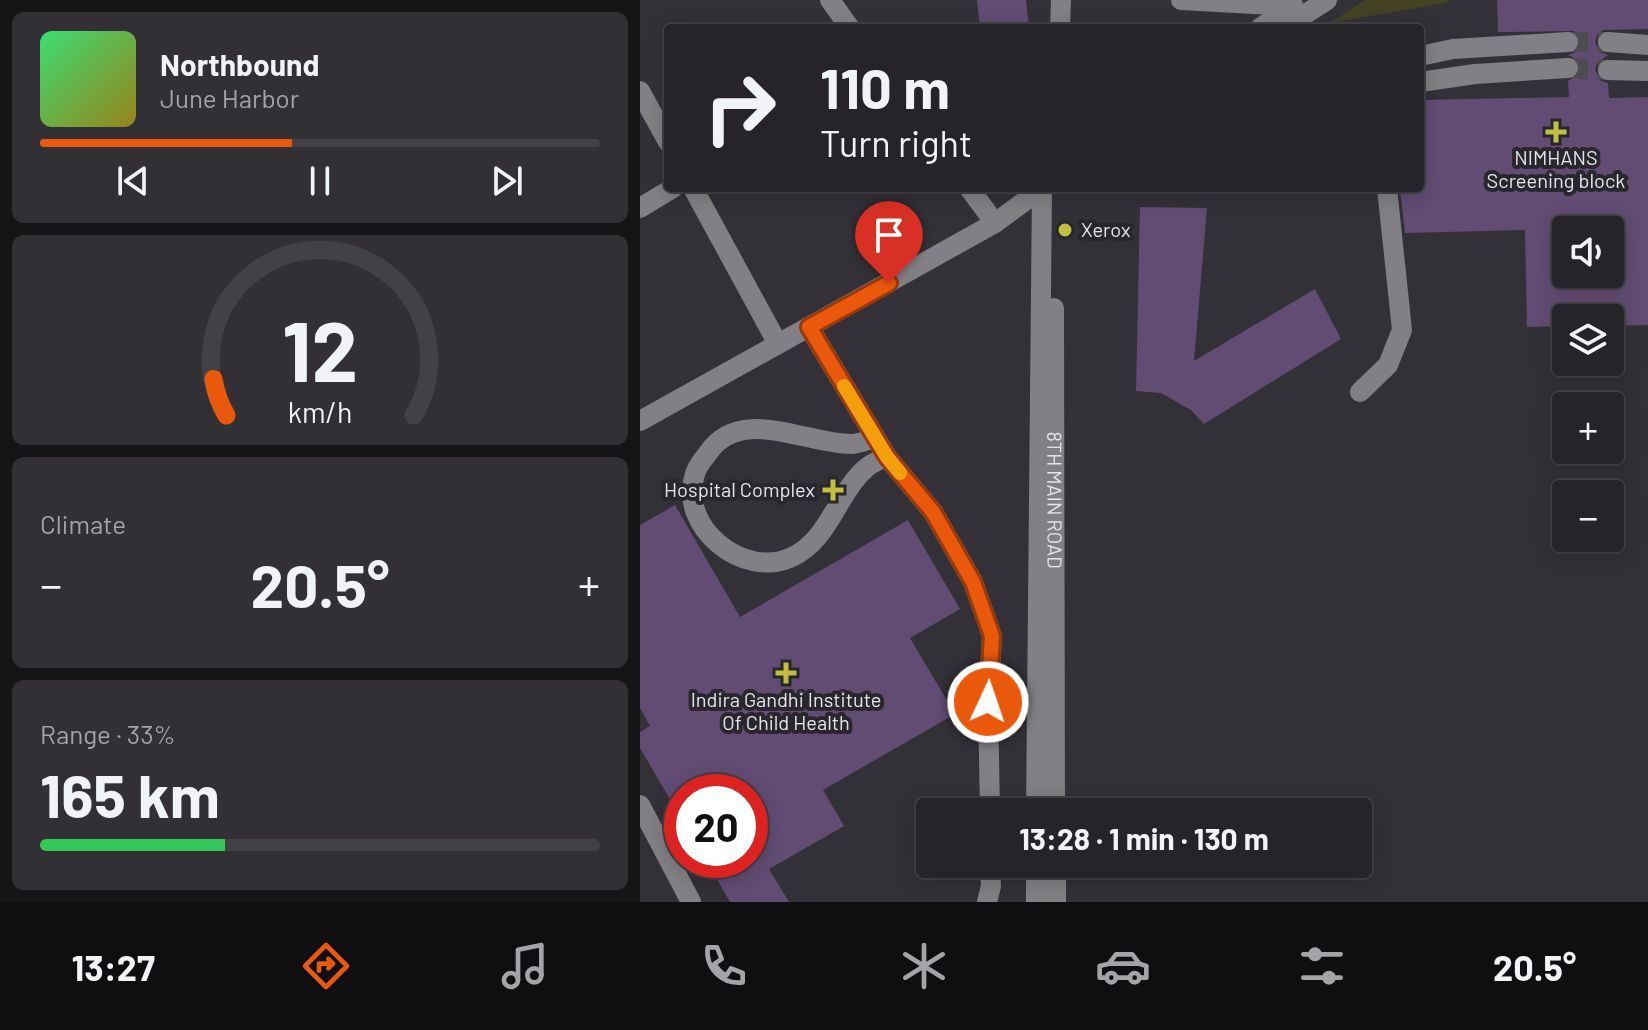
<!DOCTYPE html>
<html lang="en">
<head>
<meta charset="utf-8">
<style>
  :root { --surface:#262429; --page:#323035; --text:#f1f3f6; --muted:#a4a4a8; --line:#424146; --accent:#ea580c }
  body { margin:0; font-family:Barlow,sans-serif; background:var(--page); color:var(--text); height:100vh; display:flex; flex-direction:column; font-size:30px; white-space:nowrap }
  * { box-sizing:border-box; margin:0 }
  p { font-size:26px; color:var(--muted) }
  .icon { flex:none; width:44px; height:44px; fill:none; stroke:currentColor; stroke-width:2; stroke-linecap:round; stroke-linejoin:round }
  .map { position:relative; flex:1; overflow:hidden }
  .drawer { display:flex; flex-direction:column; gap:12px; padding:12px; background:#151417; width:640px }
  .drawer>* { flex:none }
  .guide { position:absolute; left:24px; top:24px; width:760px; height:168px; border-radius:8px; box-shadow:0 4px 20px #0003,0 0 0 2px var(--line); background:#262429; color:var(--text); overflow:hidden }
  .tools { position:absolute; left:912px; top:216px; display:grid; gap:16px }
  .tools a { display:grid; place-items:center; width:72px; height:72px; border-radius:8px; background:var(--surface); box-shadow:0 4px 20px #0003,0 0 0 2px var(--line); font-size:40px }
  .speed { position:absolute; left:24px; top:774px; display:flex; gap:16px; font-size:40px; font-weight:700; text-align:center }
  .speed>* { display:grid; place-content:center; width:104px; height:104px; border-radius:50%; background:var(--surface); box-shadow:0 4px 20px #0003,0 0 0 2px var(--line); line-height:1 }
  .speed .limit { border:12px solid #d22; background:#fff; color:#111 }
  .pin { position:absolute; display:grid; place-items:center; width:68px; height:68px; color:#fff; margin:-82px -34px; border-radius:50% 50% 50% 0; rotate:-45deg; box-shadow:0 0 8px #0007 }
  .pin .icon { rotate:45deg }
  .me { position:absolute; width:88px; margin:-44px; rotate:3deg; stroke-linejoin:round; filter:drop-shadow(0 0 6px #0008) }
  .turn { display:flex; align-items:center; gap:28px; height:168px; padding:0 24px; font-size:36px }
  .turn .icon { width:104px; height:104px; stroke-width:2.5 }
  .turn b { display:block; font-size:56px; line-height:68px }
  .big { font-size:60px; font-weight:700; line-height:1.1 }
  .drawer .tile { flex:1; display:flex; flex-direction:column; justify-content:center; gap:12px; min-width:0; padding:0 28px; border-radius:12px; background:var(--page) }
  .drawer .dial { align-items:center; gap:0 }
  .dial svg { height:208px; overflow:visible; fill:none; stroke:var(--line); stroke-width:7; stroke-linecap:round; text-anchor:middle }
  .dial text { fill:var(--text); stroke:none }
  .song { display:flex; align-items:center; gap:24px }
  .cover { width:96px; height:96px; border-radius:12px; background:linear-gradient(135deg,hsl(140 70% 55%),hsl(50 70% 35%)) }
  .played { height:8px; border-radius:4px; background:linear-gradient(90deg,var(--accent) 45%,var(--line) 45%) }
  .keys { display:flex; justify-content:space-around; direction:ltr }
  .heat { display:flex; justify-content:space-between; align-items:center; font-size:44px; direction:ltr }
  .charge { height:12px; border-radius:6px; background:linear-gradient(90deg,#34c759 33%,var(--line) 0) }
  .trip { position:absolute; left:276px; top:798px; width:456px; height:80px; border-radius:8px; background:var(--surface); box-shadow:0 4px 20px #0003,0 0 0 2px var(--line); font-weight:700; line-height:80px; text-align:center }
  .dock { display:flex; height:128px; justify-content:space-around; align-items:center; background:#0f0e10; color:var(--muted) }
  .dock .icon { width:56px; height:56px }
  .dock .current { color:var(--accent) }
  .dock b { font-size:36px; color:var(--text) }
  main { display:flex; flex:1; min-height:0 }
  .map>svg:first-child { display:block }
</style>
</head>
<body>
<main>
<section class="drawer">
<div class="tile">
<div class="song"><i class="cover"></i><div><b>Northbound</b><p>June Harbor</p></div></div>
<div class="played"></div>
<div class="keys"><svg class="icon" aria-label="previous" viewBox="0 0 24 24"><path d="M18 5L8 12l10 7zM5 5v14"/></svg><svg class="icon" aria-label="pause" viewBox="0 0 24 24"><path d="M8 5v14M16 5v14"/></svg><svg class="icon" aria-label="next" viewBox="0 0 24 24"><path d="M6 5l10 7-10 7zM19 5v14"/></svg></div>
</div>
<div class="tile dial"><svg viewBox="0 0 100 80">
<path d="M14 69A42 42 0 1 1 86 69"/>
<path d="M14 69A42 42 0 0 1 9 55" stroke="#ea580c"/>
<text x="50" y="56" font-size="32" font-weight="700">12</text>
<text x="50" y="72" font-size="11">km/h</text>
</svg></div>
<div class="tile"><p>Climate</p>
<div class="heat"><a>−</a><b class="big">20.5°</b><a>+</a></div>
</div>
<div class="tile"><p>Range · 33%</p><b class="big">165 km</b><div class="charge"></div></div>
</section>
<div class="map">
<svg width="1008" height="902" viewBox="0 0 1008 902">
  <rect width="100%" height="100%" fill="#333037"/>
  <!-- green -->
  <path fill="#434323" d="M725,0H811L805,3L690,23Z"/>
  <!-- building -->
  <g fill="#624c74" fill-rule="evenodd">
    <path d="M337,0H386L389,28H340Z"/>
    <path d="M857,0H1008V29L963,30L957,35L955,42L960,52L968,55L957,63L955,70L961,81L968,83L969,98L1008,97V325L970,326V318H926V326L887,327L885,230L765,233L760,188H780V100L929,97L928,81L940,73L938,60L928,55L936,52L940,47L941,40L934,31L858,32ZM926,230H970V274H926Z"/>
    <path d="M500,207L567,208L554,361L675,289L701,339L564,424L551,410L521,393L496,391Z"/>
    <path d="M35,505L100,617L268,520L320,609L270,638L315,714L183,790L204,826L129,869L149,902H90L66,860H110V792H42V820L0,748V732L10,726L0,708V525Z"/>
  </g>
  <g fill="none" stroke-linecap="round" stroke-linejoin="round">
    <!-- minor-tunnel -->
    <g stroke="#4e4b52" stroke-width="20" stroke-dasharray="20 10" stroke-linecap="butt">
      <path d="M928,42H968"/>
      <path d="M928,68L968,70"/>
    </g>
    <!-- minor -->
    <g stroke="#828084" stroke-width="20">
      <path d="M190,0L210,28"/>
      <path d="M541,0L651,6"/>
      <path d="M420,28L421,0"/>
      <path d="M620,28L653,5"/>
      <path d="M644,28L687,0"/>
      <path d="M968,42L1008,45"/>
      <path d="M780,56L813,49L928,42"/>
      <path d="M968,70L1008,71"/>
      <path d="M780,82L835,74L928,68"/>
      <path d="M0,91L28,142"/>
      <path d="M53,188L138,344"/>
      <path d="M329,188L355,223"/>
      <path d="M0,208L33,188"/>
      <path id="s1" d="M414,308L415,812"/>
      <path d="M169,327L247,457L293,512L333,582L352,636L348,702L350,812"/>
      <path d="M720,392L748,365L762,330L747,188"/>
      <path d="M0,421L355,223L403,188"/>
      <path d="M234,438C227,440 219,444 211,444C166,444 100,405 68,453C63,460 57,466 55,474C37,527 104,580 152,557C189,540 197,494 225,469C231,463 239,460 247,457"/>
      <path d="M0,805L51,902"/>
      <path d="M396,812L402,188"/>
      <path d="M416,864V902"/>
      <path d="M347,902L351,886L350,864"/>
      <path d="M396,902V864"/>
    </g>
  </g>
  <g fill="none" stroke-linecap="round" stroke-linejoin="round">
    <!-- route casing -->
    <g stroke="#983908" stroke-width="20">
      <path id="route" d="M249,283L169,327L247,457L293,512L333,582L352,636L348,702"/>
    </g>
    <!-- route -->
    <use href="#route" stroke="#ea580c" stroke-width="14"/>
    <!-- slow -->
    <path stroke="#f59e0b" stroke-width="14" d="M204,386L247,457L260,473"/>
  </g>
  <!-- markers -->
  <g fill="#c1be40" stroke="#29262d" stroke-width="3">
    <path d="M912 120h8v8h8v8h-8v8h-8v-8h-8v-8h8z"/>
    <circle cx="425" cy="230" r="8"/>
    <path d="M189 478h8v8h8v8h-8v8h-8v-8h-8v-8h8z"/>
    <path d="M142 661h8v8h8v8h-8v8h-8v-8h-8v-8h8z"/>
  </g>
  <g text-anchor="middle" stroke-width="8" stroke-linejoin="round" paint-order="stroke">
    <!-- poi labels -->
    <g font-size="20" fill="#e6e4e9" stroke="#29262d">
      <text x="916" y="165">NIMHANS<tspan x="916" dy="23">Screening block</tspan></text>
      <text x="441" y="237" text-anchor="start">Xerox</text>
      <text x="175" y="497" text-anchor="end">Hospital Complex</text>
      <text x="146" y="707">Indira Gandhi Institute<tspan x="146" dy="23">Of Child Health</tspan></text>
    </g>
    <!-- street labels -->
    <g font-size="20" fill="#e6e4e9" stroke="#29262d">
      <text dy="7" stroke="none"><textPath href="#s1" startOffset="192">8TH MAIN ROAD</textPath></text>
    </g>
  </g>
</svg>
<div class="tools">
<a><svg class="icon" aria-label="sound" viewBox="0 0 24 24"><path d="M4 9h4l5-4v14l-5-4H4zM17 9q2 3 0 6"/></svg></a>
<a><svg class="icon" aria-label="layers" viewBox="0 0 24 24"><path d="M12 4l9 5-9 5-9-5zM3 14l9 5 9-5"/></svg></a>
<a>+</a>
<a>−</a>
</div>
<div class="speed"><div class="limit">20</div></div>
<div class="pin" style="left:249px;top:283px;background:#d93025"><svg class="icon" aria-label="arrive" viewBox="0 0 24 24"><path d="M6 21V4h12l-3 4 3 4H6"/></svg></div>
<svg class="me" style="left:348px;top:702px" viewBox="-20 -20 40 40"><circle r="17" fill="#ea580c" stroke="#fff" stroke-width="3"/><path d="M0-11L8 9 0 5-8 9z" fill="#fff"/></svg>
<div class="trip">13:28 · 1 min · 130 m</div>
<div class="guide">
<div class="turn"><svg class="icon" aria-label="right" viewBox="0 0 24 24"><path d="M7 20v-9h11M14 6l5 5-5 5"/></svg><div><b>110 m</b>Turn right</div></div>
</div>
</div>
</main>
<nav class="dock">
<b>13:27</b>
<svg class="icon current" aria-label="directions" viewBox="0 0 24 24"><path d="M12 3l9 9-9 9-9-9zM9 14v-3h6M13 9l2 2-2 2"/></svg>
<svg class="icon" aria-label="music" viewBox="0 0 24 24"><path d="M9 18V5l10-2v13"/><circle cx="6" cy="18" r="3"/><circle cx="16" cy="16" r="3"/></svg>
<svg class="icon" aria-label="phone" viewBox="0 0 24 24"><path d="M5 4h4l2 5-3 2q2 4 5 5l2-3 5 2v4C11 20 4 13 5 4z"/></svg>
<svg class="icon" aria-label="climate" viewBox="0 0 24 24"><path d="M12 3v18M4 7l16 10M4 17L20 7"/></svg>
<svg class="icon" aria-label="car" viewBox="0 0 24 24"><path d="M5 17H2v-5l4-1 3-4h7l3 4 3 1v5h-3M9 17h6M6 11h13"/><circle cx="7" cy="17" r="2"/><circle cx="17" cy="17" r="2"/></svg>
<svg class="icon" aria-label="filters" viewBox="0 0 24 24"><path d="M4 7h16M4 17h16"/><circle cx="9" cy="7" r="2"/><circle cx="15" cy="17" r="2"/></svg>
<b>20.5°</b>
</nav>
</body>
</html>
